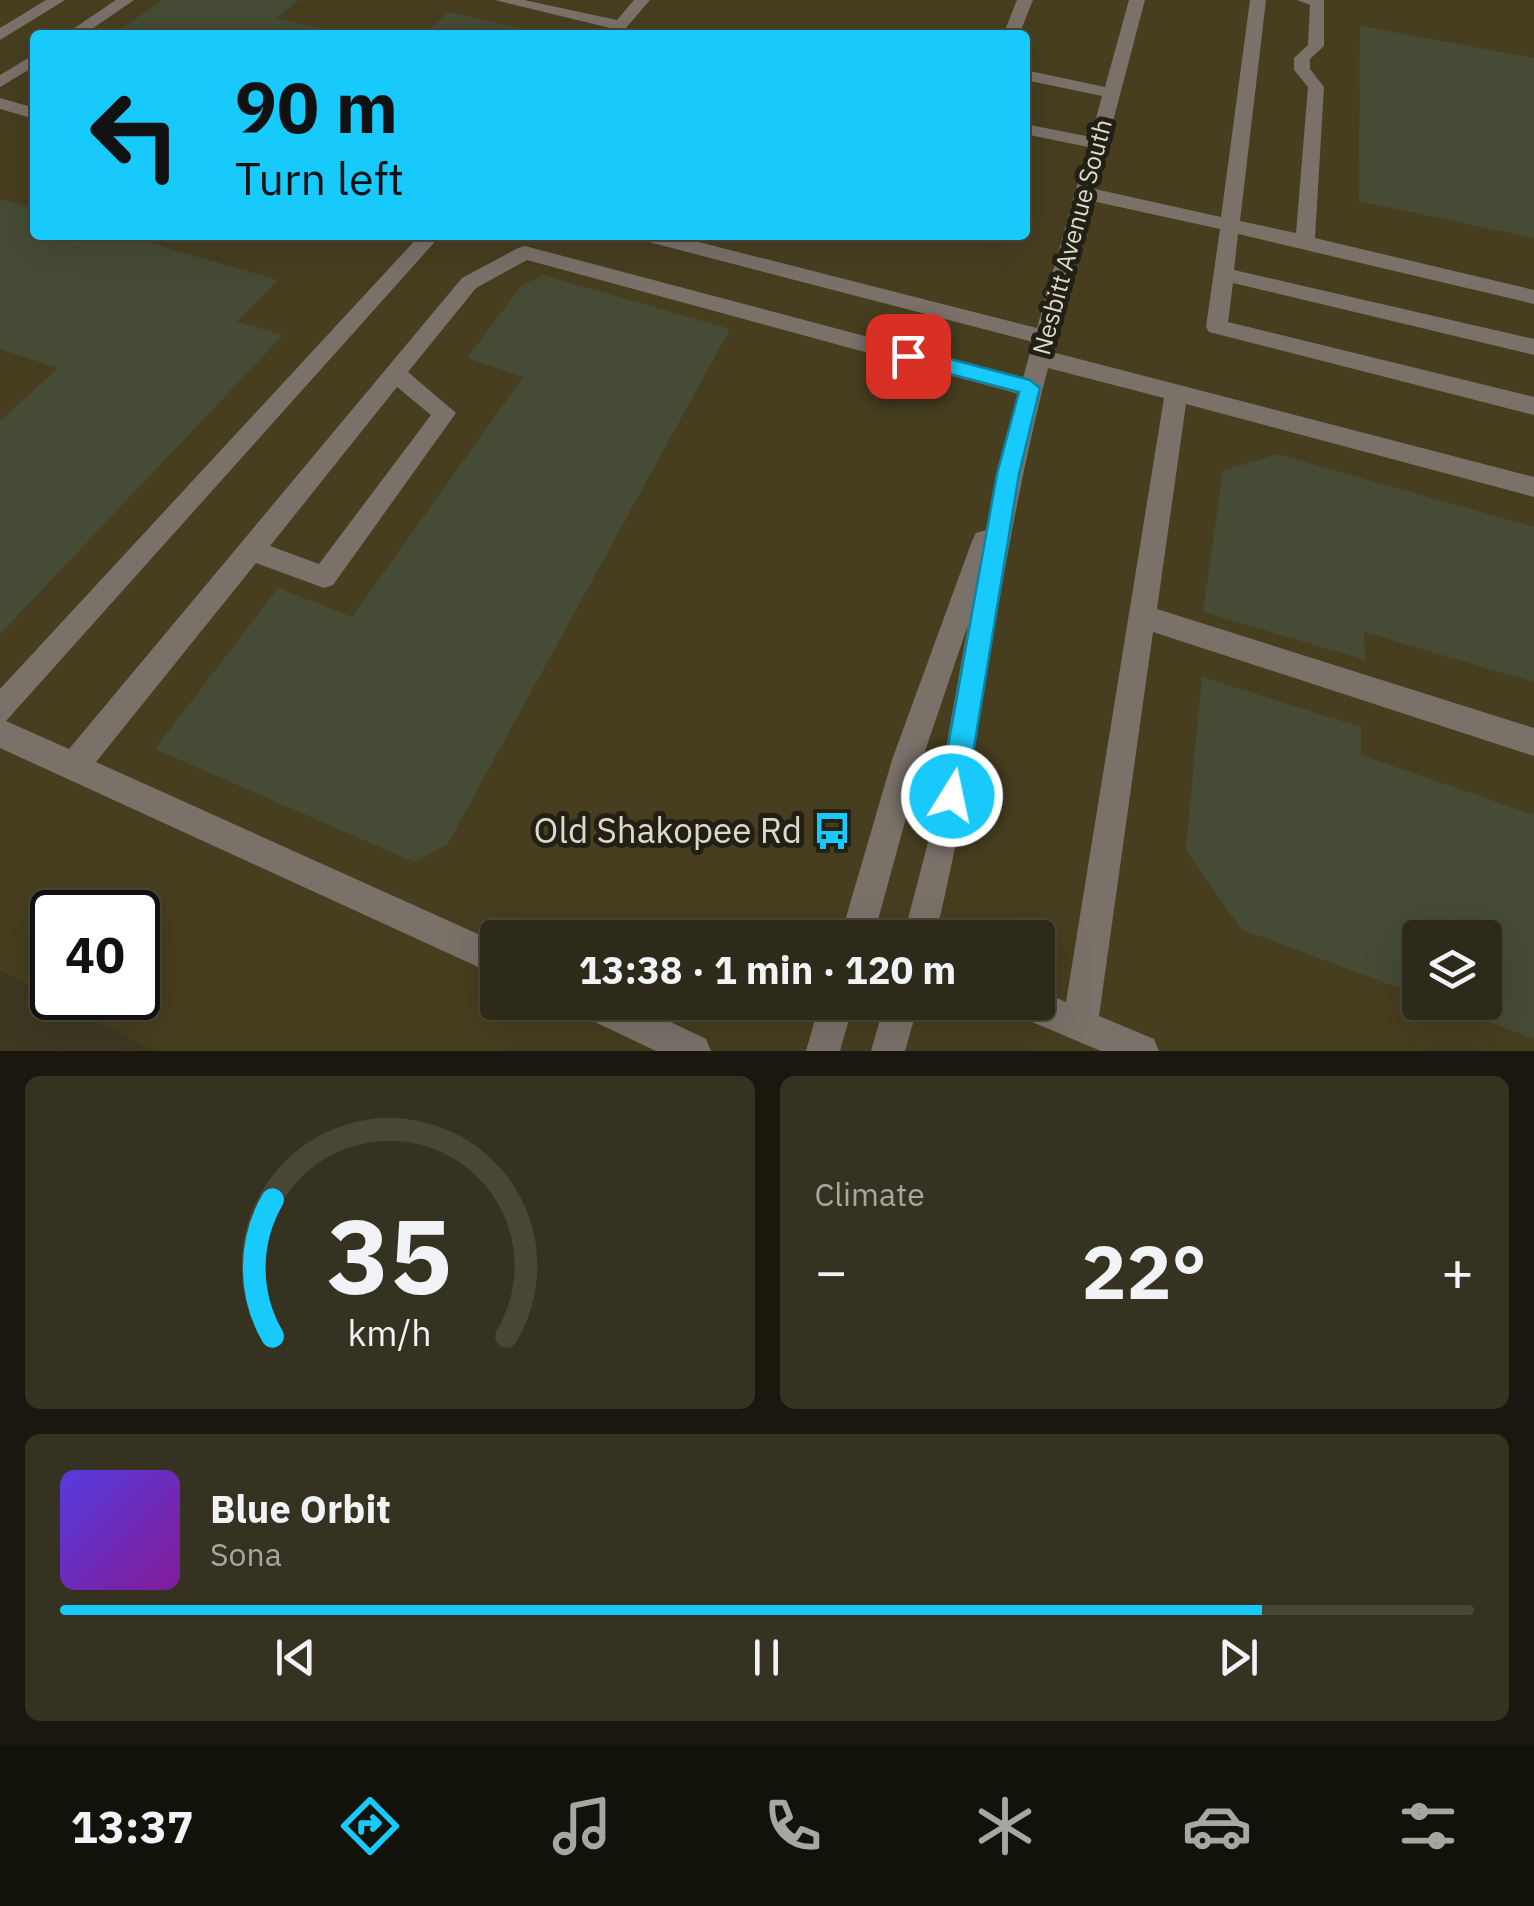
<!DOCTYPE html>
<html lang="en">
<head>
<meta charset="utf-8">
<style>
  :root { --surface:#2e2a19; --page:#363222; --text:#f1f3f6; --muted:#a7a7a2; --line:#494638; --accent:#17cafb }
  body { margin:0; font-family:"IBM Plex Sans",sans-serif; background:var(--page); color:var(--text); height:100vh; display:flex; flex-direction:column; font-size:38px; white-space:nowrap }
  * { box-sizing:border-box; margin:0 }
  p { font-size:32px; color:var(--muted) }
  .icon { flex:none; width:55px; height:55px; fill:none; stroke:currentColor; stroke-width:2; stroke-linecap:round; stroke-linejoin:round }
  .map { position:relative; height:1051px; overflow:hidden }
  .details { display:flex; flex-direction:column; gap:25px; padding:25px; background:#19170e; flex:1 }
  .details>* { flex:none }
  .guide { position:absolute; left:30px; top:30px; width:1000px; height:210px; border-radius:10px; box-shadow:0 10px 40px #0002,0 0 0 2px var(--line); background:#17cafb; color:#111; overflow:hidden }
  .tools { position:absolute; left:1402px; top:920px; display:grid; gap:20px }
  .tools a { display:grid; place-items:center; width:100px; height:100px; border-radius:10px; background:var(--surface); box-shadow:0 10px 40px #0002,0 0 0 2px var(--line); font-size:50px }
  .speed { position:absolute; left:30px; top:890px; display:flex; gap:20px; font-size:50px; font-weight:700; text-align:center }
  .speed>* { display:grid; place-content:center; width:130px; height:130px; border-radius:50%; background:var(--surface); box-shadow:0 10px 40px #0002,0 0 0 2px var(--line); line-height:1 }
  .speed .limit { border:5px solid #111; border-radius:15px; background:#fff; color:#111 }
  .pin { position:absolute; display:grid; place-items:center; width:85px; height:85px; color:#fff; margin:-42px; border-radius:20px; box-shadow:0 5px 15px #0006 }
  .me { position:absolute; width:110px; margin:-55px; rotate:10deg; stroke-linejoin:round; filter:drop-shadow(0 0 8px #0008) }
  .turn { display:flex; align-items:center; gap:35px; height:210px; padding:0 40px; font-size:45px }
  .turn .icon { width:130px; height:130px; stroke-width:2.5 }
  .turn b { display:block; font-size:70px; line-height:85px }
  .big { font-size:75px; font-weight:700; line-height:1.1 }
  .details .tile { flex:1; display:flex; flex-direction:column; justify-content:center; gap:15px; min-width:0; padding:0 35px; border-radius:15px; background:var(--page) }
  .details .dial { align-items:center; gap:0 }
  .dial svg { height:260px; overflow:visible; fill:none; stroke:var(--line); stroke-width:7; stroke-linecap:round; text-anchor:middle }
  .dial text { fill:var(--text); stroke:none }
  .song { display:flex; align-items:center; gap:30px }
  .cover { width:120px; height:120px; border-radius:15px; background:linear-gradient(135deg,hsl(250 70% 55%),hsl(290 70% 35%)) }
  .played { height:10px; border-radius:5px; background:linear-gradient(90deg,var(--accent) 85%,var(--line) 85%) }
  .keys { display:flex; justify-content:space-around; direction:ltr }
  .heat { display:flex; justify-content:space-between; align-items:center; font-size:55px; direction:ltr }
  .details .tiles { flex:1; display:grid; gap:25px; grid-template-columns:1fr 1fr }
  .tile:last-child { grid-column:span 2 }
  .trip { position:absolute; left:480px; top:920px; width:575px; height:100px; border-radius:10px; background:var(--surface); box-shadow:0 10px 40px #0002,0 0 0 2px var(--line); font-weight:700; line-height:100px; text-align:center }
  .dock { display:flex; height:160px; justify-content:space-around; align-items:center; background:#12110a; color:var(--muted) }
  .dock .icon { width:70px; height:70px }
  .dock .current { color:var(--accent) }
  .dock b { font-size:45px; color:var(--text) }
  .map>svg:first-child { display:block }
</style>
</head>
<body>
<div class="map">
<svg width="1534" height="1051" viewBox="0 0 1534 1051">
  <rect width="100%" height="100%" fill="#3e3821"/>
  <!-- built -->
  <path fill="#473e20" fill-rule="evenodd" d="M0,0H1534V1051H155L53,998H138V912H52V997L0,970ZM35,35H1025V235H35ZM498,938H1038V1002H498ZM1420,938H1485V1002H1420Z"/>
  <!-- building -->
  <g fill="#464b35">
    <path d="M163,0H299L276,18L348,35H112Z"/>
    <path d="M448,12L545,33V35H423Z"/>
    <path d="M1360,26L1534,58V238L1359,201Z"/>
    <path d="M0,199L35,209V235H123L278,280L237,322L283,335L0,634V421L58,368L0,349Z"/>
    <path d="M543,275L730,329L447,845L414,862L155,749L278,588L352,617L523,377L467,358L522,285Z"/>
    <path d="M1277,454L1534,527V682L1364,632L1365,660L1203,612L1223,471Z"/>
    <path d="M1202,677L1361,727V755L1534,815V1039L1439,1003L1485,1002V938H1420V996L1241,929L1186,850Z"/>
  </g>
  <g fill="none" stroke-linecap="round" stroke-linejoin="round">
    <!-- minor -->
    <g fill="#7a7169" fill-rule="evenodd">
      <path d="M46,0H65L0,40V28Z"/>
      <path d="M116,0H134L83,35H64Z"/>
      <path d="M495,0H524L617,20L634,0H650L620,35H604L610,28Z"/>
      <path d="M1017,0H1033L1019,35H1003Z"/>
      <path d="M1129,0H1145L1095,189L1221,217L1250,0H1266L1240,221L1296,233L1308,87L1294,70V58L1308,45L1310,5L1297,0H1324V46L1310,59V69L1324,87L1315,238L1534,290V304L1238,234L1234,270L1534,339V355L1233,283L1228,322L1534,397V415L1209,332L1206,327L1220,229L1092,201L1052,352L1534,477V497L1186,404L1157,609L1534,728V756L1153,632L1099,1016L1154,1039L1159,1051H1101L1013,1014L1008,1002H1038V990L1066,1002L1164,398L1048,368C999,555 981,749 935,938H903L931,831L968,625L922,760L873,938H840L892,760L972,541L976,533L986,530L1019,394L527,260L476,288L408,372L456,413L333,585L324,588L256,563L96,762L498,943V976L0,748V689L420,235H441L6,721L69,749L462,278L518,248L525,246L1023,378L1033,342L645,241L635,235H671L1037,328L1088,147L1025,134V124L1091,137L1102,96L1025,80V70L1105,87ZM397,387L431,415L319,564L270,546Z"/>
      <path d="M35,54V66L0,87V75Z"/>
      <path d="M0,98L35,108V119L0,109Z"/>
      <path d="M573,1002H629L706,1039L711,1051H656L578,1014Z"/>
      <path d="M820,1002H854L840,1051H806Z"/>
      <path d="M885,1002H919L905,1051H871Z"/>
    </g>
  </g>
  <!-- route -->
  <path fill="#17cafb" stroke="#0f83a3" stroke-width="2.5" d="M908,348L1030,380L1040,388L1019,474L966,796L962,805L952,809L943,805L939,796L997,474L1019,392L900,361L898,356Z"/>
  <!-- icons -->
  <defs>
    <g id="bus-bare" transform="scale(3)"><path d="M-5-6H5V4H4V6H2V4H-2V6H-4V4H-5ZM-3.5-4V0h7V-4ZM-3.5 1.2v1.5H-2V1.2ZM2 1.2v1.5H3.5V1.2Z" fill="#17cafb" stroke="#221f15" stroke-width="2.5" paint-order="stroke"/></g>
  </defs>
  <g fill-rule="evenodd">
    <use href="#bus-bare" x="832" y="831"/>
  </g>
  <g text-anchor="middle" stroke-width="10" stroke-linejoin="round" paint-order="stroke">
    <!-- far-street labels -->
    <g font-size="25" fill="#dcd8cb" stroke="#221f15">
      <text transform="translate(1072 237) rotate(-75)" y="9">Nesbitt Avenue South</text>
    </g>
    <!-- near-poi labels -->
    <g font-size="35" fill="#dcd8cb" stroke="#221f15" text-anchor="end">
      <text x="802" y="843">Old Shakopee Rd</text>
    </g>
  </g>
</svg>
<div class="tools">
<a><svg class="icon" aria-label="layers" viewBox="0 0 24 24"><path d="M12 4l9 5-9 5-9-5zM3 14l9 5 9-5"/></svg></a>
</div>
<div class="speed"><div class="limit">40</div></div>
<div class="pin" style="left:908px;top:356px;background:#d93025"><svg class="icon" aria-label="arrive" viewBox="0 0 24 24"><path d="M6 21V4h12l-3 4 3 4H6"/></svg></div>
<svg class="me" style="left:952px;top:796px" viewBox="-20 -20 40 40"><circle r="17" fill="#17cafb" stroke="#fff" stroke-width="3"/><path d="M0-11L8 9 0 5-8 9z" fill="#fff"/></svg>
<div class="trip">13:38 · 1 min · 120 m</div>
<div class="guide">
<div class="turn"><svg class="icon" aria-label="left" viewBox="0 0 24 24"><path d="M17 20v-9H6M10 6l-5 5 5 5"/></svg><div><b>90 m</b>Turn left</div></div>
</div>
</div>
<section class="details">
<div class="tiles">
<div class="tile dial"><svg viewBox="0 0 100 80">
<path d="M14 69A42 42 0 1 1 86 69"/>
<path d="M14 69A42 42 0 0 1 14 27" stroke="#17cafb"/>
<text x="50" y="56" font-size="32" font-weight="700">35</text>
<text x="50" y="72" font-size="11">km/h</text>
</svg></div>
<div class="tile"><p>Climate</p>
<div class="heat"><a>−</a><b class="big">22°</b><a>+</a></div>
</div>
<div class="tile">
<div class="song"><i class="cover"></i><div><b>Blue Orbit</b><p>Sona</p></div></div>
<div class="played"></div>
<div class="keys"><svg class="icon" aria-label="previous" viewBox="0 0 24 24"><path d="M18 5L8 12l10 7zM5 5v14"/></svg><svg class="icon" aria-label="pause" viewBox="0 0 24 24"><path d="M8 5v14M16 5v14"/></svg><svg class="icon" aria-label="next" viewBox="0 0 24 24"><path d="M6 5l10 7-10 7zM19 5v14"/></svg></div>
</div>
</div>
</section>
<nav class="dock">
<b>13:37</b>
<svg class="icon current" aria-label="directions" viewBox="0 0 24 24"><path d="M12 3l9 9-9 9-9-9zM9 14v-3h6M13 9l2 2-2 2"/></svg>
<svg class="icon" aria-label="music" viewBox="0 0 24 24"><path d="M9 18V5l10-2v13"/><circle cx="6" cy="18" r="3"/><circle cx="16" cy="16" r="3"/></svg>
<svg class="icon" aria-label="phone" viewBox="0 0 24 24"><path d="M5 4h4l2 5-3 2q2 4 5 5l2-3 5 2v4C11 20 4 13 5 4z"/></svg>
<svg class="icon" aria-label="climate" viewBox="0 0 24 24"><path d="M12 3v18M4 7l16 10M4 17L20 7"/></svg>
<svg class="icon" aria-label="car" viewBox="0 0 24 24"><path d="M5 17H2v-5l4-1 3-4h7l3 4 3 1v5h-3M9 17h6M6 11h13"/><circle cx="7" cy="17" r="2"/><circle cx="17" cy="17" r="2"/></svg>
<svg class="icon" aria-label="filters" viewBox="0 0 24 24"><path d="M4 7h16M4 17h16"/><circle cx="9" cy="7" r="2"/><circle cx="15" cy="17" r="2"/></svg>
</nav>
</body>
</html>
